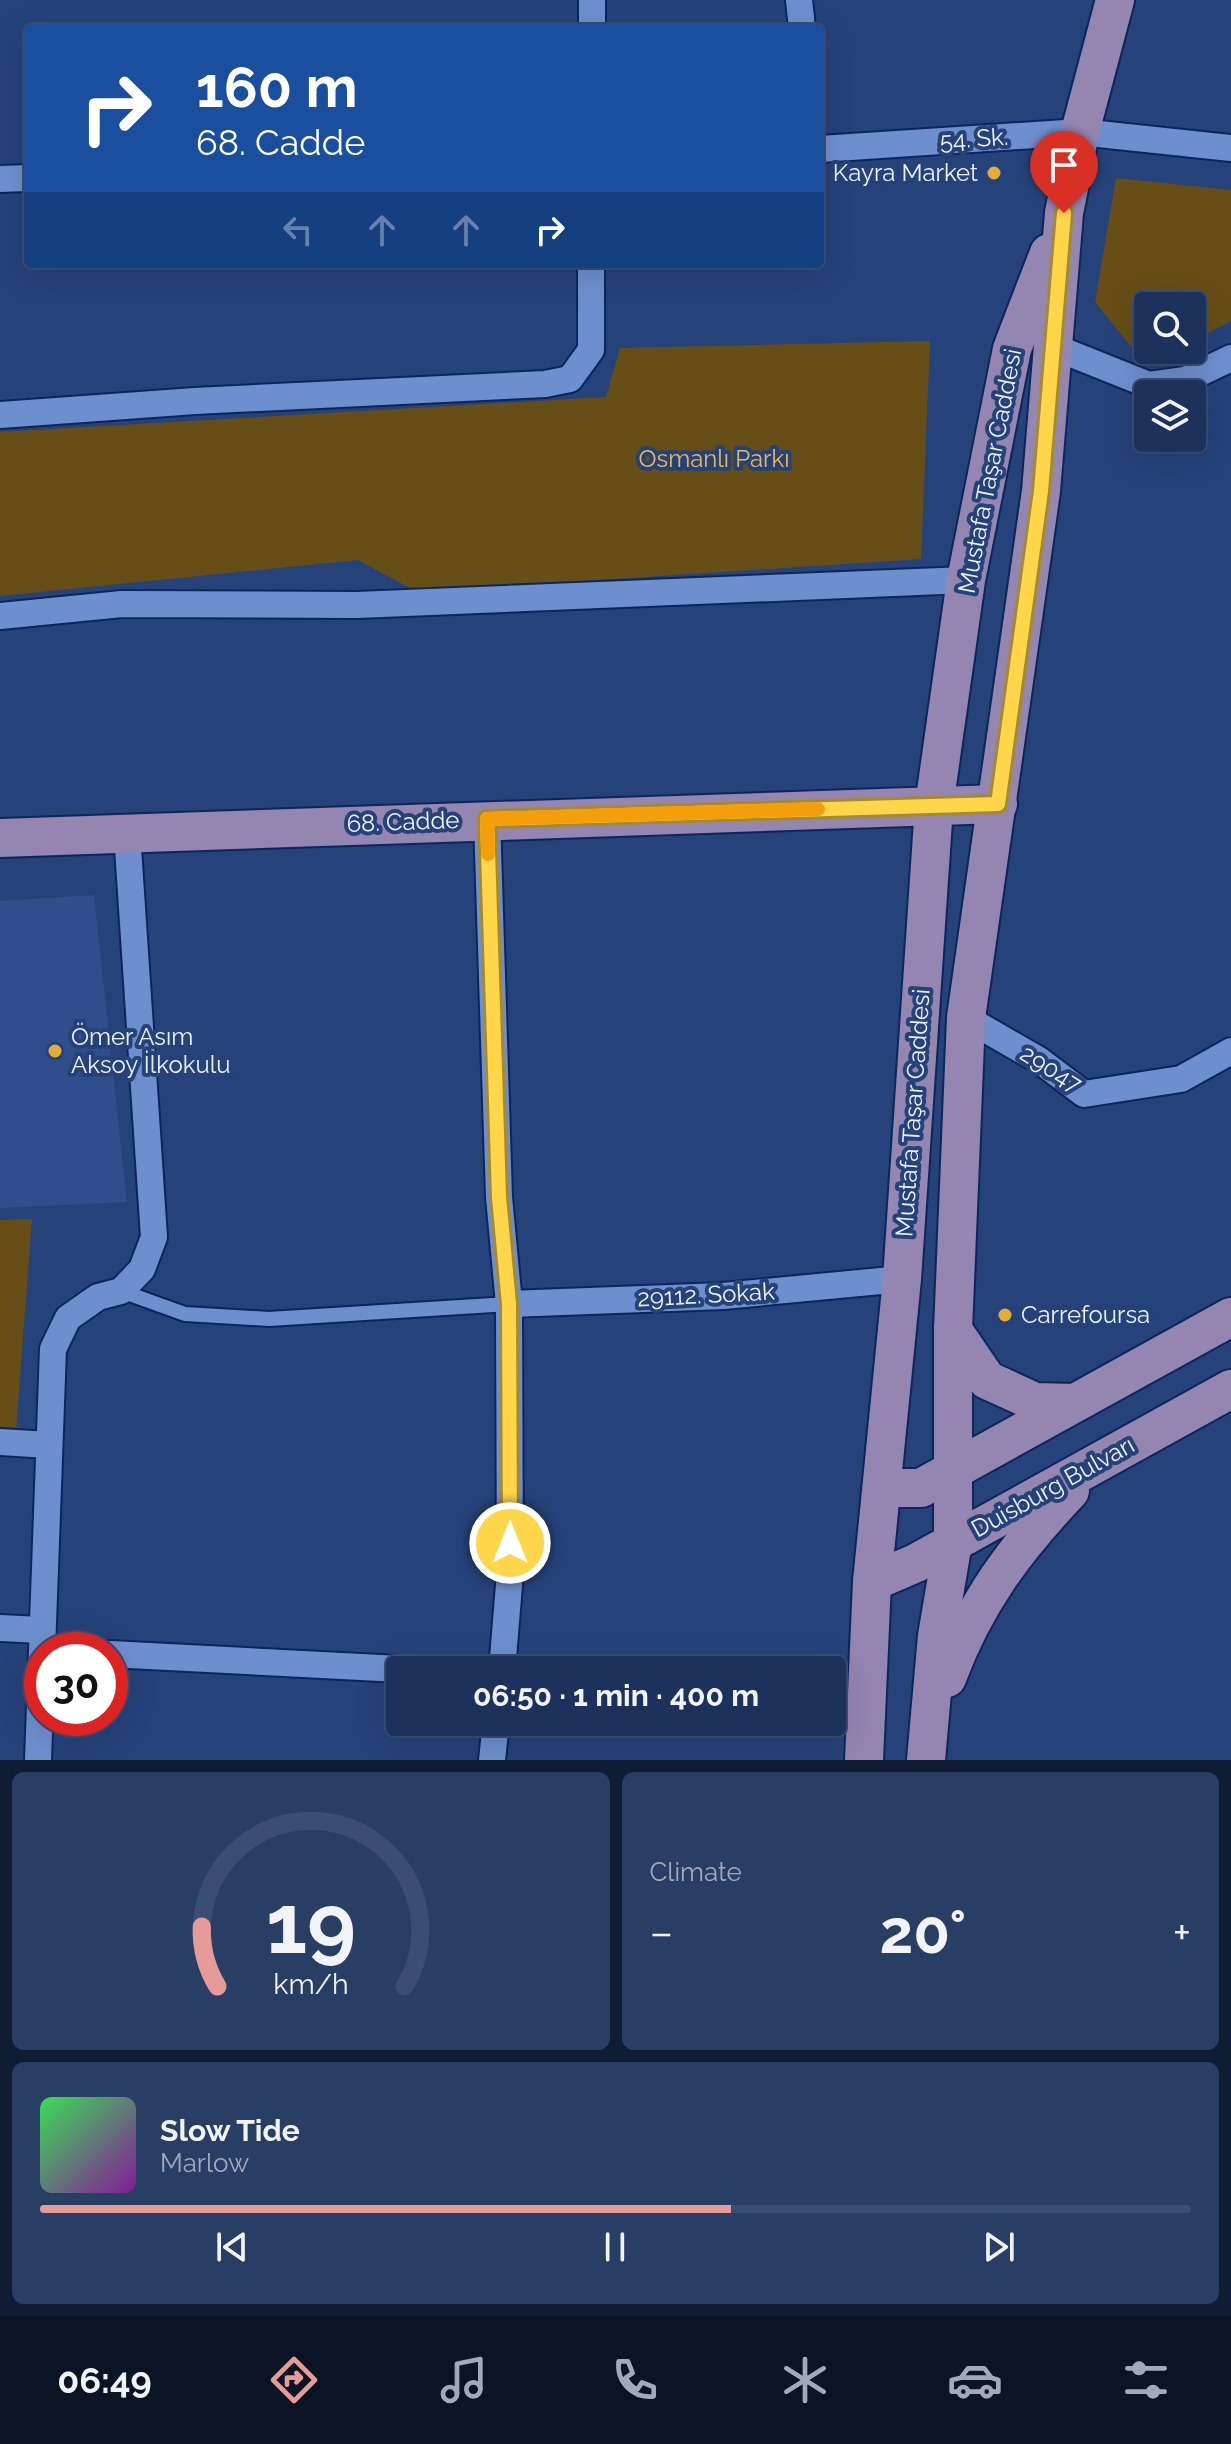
<!DOCTYPE html>
<html lang="en">
<head>
<meta charset="utf-8">
<style>
  :root { --surface:#1c325c; --page:#293e65; --text:#f1f3f6; --muted:#a0aabb; --line:#3a4d72; --accent:#e69b98 }
  body { margin:0; font-family:Raleway,sans-serif; background:var(--page); color:var(--text); height:100vh; display:flex; flex-direction:column; font-size:30px; white-space:nowrap }
  * { box-sizing:border-box; margin:0 }
  p { font-size:26px; color:var(--muted) }
  .icon { flex:none; width:44px; height:44px; fill:none; stroke:currentColor; stroke-width:2; stroke-linecap:round; stroke-linejoin:round }
  .map { position:relative; height:1760px; overflow:hidden }
  .panel { display:flex; flex-direction:column; gap:12px; padding:12px; background:#0f1c33; flex:1 }
  .panel>* { flex:none }
  .hud { position:absolute; left:24px; top:24px; width:800px; height:244px; border-radius:8px; box-shadow:0 8px 32px #0002,0 0 0 2px var(--line); background:#1a4fa0; color:#fff; overflow:hidden }
  .buttons { position:absolute; left:1134px; top:292px; display:grid; gap:16px }
  .buttons a { display:grid; place-items:center; width:72px; height:72px; border-radius:8px; background:var(--surface); box-shadow:0 8px 32px #0002,0 0 0 2px var(--line); font-size:40px }
  .speed { position:absolute; left:24px; top:1632px; display:flex; gap:16px; font-size:40px; font-weight:700; text-align:center }
  .speed>* { display:grid; place-content:center; width:104px; height:104px; border-radius:50%; background:var(--surface); box-shadow:0 8px 32px #0002,0 0 0 2px var(--line); line-height:1 }
  .speed .limit { border:12px solid #d22; background:#fff; color:#111 }
  .pin { position:absolute; display:grid; place-items:center; width:68px; height:68px; color:#fff; margin:-82px -34px; border-radius:50% 50% 50% 0; rotate:-45deg; box-shadow:0 0 8px #0007 }
  .pin .icon { rotate:45deg }
  .me { position:absolute; width:88px; margin:-44px; rotate:0deg; stroke-linejoin:round; filter:drop-shadow(0 0 6px #0008) }
  .turn { display:flex; align-items:center; gap:28px; height:168px; padding:0 40px; font-size:36px }
  .turn .icon { width:104px; height:104px; stroke-width:2.5 }
  .turn b { display:block; font-size:56px; line-height:68px }
  .lanes { display:flex; align-items:center; height:76px; padding:0 40px; background:#0003; justify-content:center; gap:40px; direction:ltr }
  .lanes .off { opacity:.35 }
  .big { font-size:60px; font-weight:700; line-height:1.1 }
  .panel .card { flex:1; display:flex; flex-direction:column; justify-content:center; gap:12px; min-width:0; padding:0 28px; border-radius:12px; background:var(--page) }
  .panel .dial { align-items:center; gap:0 }
  .dial svg { height:208px; overflow:visible; fill:none; stroke:var(--line); stroke-width:7; stroke-linecap:round; text-anchor:middle }
  .dial text { fill:var(--text); stroke:none }
  .song { display:flex; align-items:center; gap:24px }
  .cover { width:96px; height:96px; border-radius:12px; background:linear-gradient(135deg,hsl(130 70% 55%),hsl(290 70% 35%)) }
  .played { height:8px; border-radius:4px; background:linear-gradient(90deg,var(--accent) 60%,var(--line) 60%) }
  .keys { display:flex; justify-content:space-around; direction:ltr }
  .heat { display:flex; justify-content:space-between; align-items:center; font-size:44px; direction:ltr }
  .panel .tiles { flex:1; display:grid; gap:12px; grid-template-columns:1fr 1fr }
  .card:last-child { grid-column:span 2 }
  .trip { position:absolute; left:386px; top:1656px; width:460px; height:80px; border-radius:8px; background:var(--surface); box-shadow:0 8px 32px #0002,0 0 0 2px var(--line); font-weight:700; line-height:80px; text-align:center }
  .menu { display:flex; height:128px; justify-content:space-around; align-items:center; background:#0b1425; color:var(--muted) }
  .menu .icon { width:56px; height:56px }
  .menu .current { color:var(--accent) }
  .menu b { font-size:36px; color:var(--text) }
  .map>svg:first-child { display:block }
</style>
</head>
<body>
<div class="map">
<svg width="1231" height="1760" viewBox="0 0 1231 1760">
  <rect width="100%" height="100%" fill="#25427a"/>
  <!-- built -->
  <path fill="#304e8b" d="M94,895L127,1202L0,1208V901Z"/>
  <!-- green -->
  <g fill="#674e17">
    <path d="M1116,178L1231,190V321L1192,341V306H1148V350H1174L1137,354L1095,302Z"/>
    <path d="M930,341L921,559L417,592L358,560L0,596V432L606,397L620,348Z"/>
    <path d="M32,1219L16,1430L0,1428V1220Z"/>
  </g>
  <g fill="none" stroke-linecap="round" stroke-linejoin="round">
    <!-- lane casing -->
    <g stroke="#0c265c" stroke-width="18">
      <path id="lane" d="M121,1291L185,1314L269,1319L509,1304"/>
    </g>
    <!-- street casing -->
    <g stroke="#0c265c" stroke-width="30">
      <g id="street">
        <path d="M799,0L802,28"/>
        <path d="M592,28V0"/>
        <path d="M820,149L1080,132L1231,148"/>
        <path d="M0,179L28,178"/>
        <path d="M1054,347L1149,385L1185,380L1231,358"/>
        <path d="M0,415L195,401L545,384L570,379L591,350V264"/>
        <path d="M0,616L122,604L357,605L966,580"/>
        <path d="M487,819L499,1197L509,1304L510,1573L502,1670"/>
        <path d="M966,1018L1039,1060L1084,1094L1181,1079L1231,1051"/>
        <path d="M509,1304L723,1296L902,1279"/>
        <path d="M0,1442L49,1445"/>
        <path d="M0,1628L41,1630"/>
        <path d="M110,1654L419,1670"/>
        <path d="M38,1760L53,1349L68,1318L98,1297L121,1291L142,1269L154,1237L127,833"/>
        <path d="M492,1760L496,1722"/>
      </g>
    </g>
    <!-- secondary casing -->
    <g stroke="#0c265c" stroke-width="42">
      <g id="secondary">
        <path d="M0,838L998,804"/>
        <path d="M953,1330L987,1380L1035,1402L1074,1403"/>
        <path d="M884,1488H921L1231,1317"/>
        <path d="M872,1582L916,1563L1231,1389"/>
        <path d="M947,1678C975,1602 1015,1549 1070,1491"/>
        <path d="M864,1760L872,1582L902,1279L934,806L966,580L1012,349L1049,253"/>
        <path d="M926,1760L937,1636L953,1542V1330L966,1018L1041,491L1064,213L1080,132L1115,0"/>
      </g>
    </g>
    <!-- lane -->
    <use href="#lane" stroke="#6e8fce" stroke-width="14"/>
    <!-- street -->
    <use href="#street" stroke="#6e8fce" stroke-width="26"/>
    <!-- secondary -->
    <use href="#secondary" stroke="#9485b1" stroke-width="38"/>
  </g>
  <g fill="none" stroke-linecap="round" stroke-linejoin="round">
    <!-- route casing -->
    <g stroke="#a68a30" stroke-width="20">
      <path id="route" d="M510,1543L509,1304L499,1197L487,819L998,804L1041,491L1064,213"/>
    </g>
    <!-- route -->
    <use href="#route" stroke="#ffd54a" stroke-width="14"/>
    <!-- slow -->
    <path stroke="#f59e0b" stroke-width="14" d="M488,854L487,819L818,809"/>
  </g>
  <!-- markers -->
  <g fill="#e4ad35" stroke="#25427a" stroke-width="3">
    <circle cx="994" cy="173" r="8"/>
    <circle cx="55" cy="1051" r="8"/>
    <circle cx="1005" cy="1315" r="8"/>
  </g>
  <g text-anchor="middle" stroke-width="8" stroke-linejoin="round" paint-order="stroke">
    <!-- street labels -->
    <g font-size="24" fill="#eef2f9" stroke="#25427a">
      <text transform="translate(974 139) rotate(-4)" y="8">54. Sk.</text>
      <text transform="translate(990 471) rotate(-79)" y="8">Mustafa Taşar Caddesi</text>
      <text transform="translate(403 822) rotate(-2)" y="8">68. Cadde</text>
      <text transform="translate(1051 1069) rotate(32)" y="8">29047</text>
      <text transform="translate(913 1113) rotate(-86)" y="8">Mustafa Taşar Caddesi</text>
      <text transform="translate(706 1295) rotate(-3)" y="8">29112. Sokak</text>
      <text transform="translate(1053 1487) rotate(-29)" y="8">Duisburg Bulvarı</text>
    </g>
    <!-- poi labels -->
    <g font-size="24" fill="#eef2f9" stroke="#25427a" text-anchor="start">
      <text x="978" y="181" text-anchor="end">Kayra Market</text>
      <text x="71" y="1045">Ömer Asım<tspan x="71" dy="28">Aksoy İlkokulu</tspan></text>
      <text x="1021" y="1323">Carrefoursa</text>
    </g>
    <!-- park labels -->
    <g font-size="24" fill="#eab954" stroke="#25427a">
      <text x="714" y="467">Osmanlı Parkı</text>
    </g>
  </g>
</svg>
<div class="buttons">
<a><svg class="icon" aria-label="search" viewBox="0 0 24 24"><circle cx="10" cy="10" r="6"/><path d="M15 15l6 6"/></svg></a>
<a><svg class="icon" aria-label="layers" viewBox="0 0 24 24"><path d="M12 4l9 5-9 5-9-5zM3 14l9 5 9-5"/></svg></a>
</div>
<div class="speed"><div class="limit">30</div></div>
<div class="pin" style="left:1064px;top:213px;background:#d93025"><svg class="icon" aria-label="arrive" viewBox="0 0 24 24"><path d="M6 21V4h12l-3 4 3 4H6"/></svg></div>
<svg class="me" style="left:510px;top:1543px" viewBox="-20 -20 40 40"><circle r="17" fill="#ffd54a" stroke="#fff" stroke-width="3"/><path d="M0-11L8 9 0 5-8 9z" fill="#fff"/></svg>
<div class="trip">06:50 · 1 min · 400 m</div>
<div class="hud">
<div class="turn"><svg class="icon" aria-label="right" viewBox="0 0 24 24"><path d="M7 20v-9h11M14 6l5 5-5 5"/></svg><div><b>160 m</b>68. Cadde</div></div>
<div class="lanes"><svg class="icon off" aria-label="left" viewBox="0 0 24 24"><path d="M17 20v-9H6M10 6l-5 5 5 5"/></svg><svg class="icon off" aria-label="ahead" viewBox="0 0 24 24"><path d="M12 20V5M6 11l6-6 6 6"/></svg><svg class="icon off" aria-label="ahead" viewBox="0 0 24 24"><path d="M12 20V5M6 11l6-6 6 6"/></svg><svg class="icon" aria-label="right" viewBox="0 0 24 24"><path d="M7 20v-9h11M14 6l5 5-5 5"/></svg></div>
</div>
</div>
<section class="panel">
<div class="tiles">
<div class="card dial"><svg viewBox="0 0 100 80">
<path d="M14 69A42 42 0 1 1 86 69"/>
<path d="M14 69A42 42 0 0 1 8 46" stroke="#e69b98"/>
<text x="50" y="56" font-size="32" font-weight="700">19</text>
<text x="50" y="72" font-size="11">km/h</text>
</svg></div>
<div class="card"><p>Climate</p>
<div class="heat"><a>−</a><b class="big">20°</b><a>+</a></div>
</div>
<div class="card">
<div class="song"><i class="cover"></i><div><b>Slow Tide</b><p>Marlow</p></div></div>
<div class="played"></div>
<div class="keys"><svg class="icon" aria-label="previous" viewBox="0 0 24 24"><path d="M18 5L8 12l10 7zM5 5v14"/></svg><svg class="icon" aria-label="pause" viewBox="0 0 24 24"><path d="M8 5v14M16 5v14"/></svg><svg class="icon" aria-label="next" viewBox="0 0 24 24"><path d="M6 5l10 7-10 7zM19 5v14"/></svg></div>
</div>
</div>
</section>
<nav class="menu">
<b>06:49</b>
<svg class="icon current" aria-label="directions" viewBox="0 0 24 24"><path d="M12 3l9 9-9 9-9-9zM9 14v-3h6M13 9l2 2-2 2"/></svg>
<svg class="icon" aria-label="music" viewBox="0 0 24 24"><path d="M9 18V5l10-2v13"/><circle cx="6" cy="18" r="3"/><circle cx="16" cy="16" r="3"/></svg>
<svg class="icon" aria-label="phone" viewBox="0 0 24 24"><path d="M5 4h4l2 5-3 2q2 4 5 5l2-3 5 2v4C11 20 4 13 5 4z"/></svg>
<svg class="icon" aria-label="climate" viewBox="0 0 24 24"><path d="M12 3v18M4 7l16 10M4 17L20 7"/></svg>
<svg class="icon" aria-label="car" viewBox="0 0 24 24"><path d="M5 17H2v-5l4-1 3-4h7l3 4 3 1v5h-3M9 17h6M6 11h13"/><circle cx="7" cy="17" r="2"/><circle cx="17" cy="17" r="2"/></svg>
<svg class="icon" aria-label="filters" viewBox="0 0 24 24"><path d="M4 7h16M4 17h16"/><circle cx="9" cy="7" r="2"/><circle cx="15" cy="17" r="2"/></svg>
</nav>
</body>
</html>
